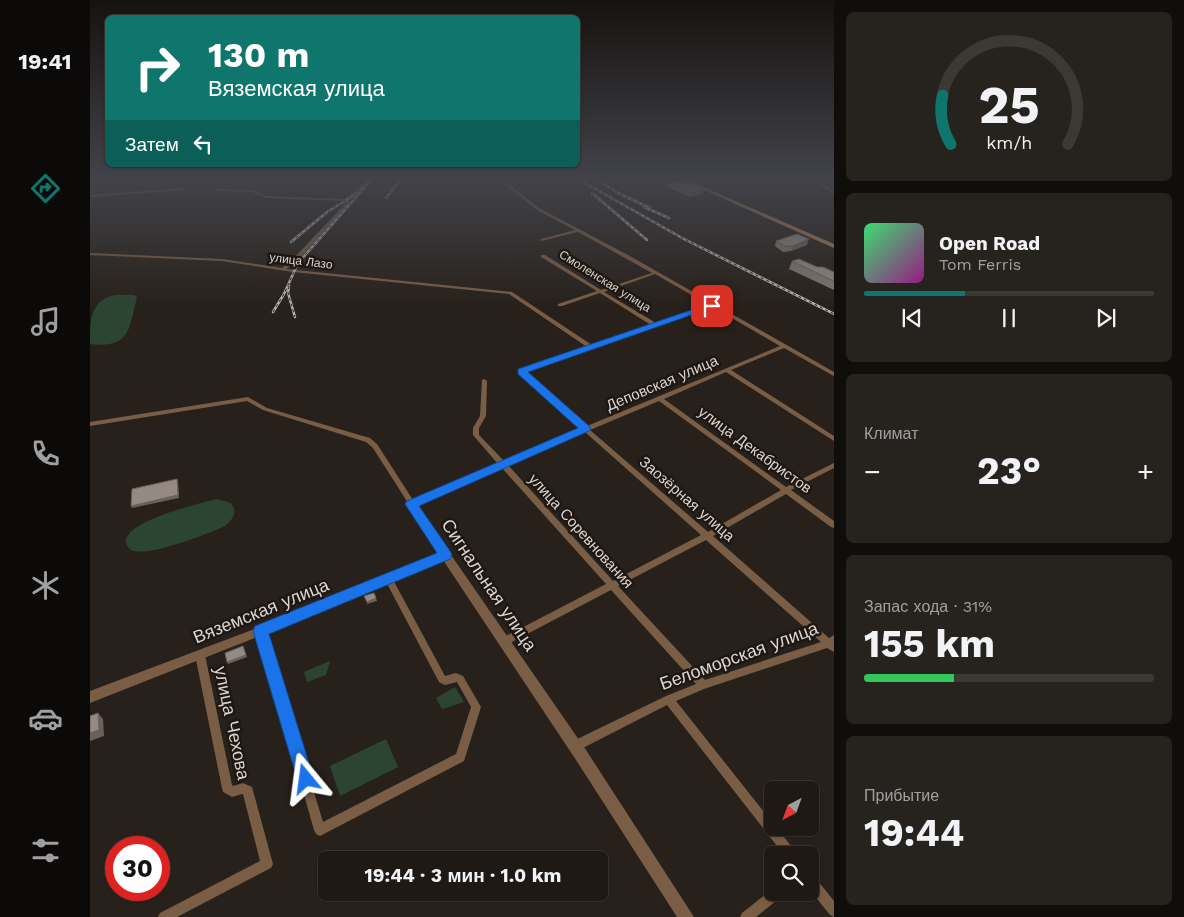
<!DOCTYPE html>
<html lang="ru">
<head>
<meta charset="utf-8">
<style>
  :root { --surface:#1e1914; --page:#26221d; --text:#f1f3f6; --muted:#a1a0a0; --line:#3c3834; --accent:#0f766e }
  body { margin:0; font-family:"Work Sans",sans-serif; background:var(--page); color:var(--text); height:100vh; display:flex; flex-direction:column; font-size:19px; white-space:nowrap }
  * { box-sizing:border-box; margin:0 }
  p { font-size:16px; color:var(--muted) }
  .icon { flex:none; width:28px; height:28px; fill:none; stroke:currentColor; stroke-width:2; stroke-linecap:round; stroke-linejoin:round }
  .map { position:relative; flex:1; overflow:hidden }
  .panel { display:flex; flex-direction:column; gap:12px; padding:12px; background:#100e0b; width:350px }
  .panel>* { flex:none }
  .top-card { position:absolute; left:15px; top:15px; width:475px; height:152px; border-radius:8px; box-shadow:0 1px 4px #0004,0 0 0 1px var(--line); background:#0f766e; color:#fff; overflow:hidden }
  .needle { width:32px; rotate:221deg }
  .fabs { position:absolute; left:674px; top:781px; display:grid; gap:10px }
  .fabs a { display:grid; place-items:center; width:55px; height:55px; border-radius:8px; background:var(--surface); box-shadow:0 1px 4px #0004,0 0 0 1px var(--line); font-size:25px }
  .speed { position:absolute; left:15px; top:836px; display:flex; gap:10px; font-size:25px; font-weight:700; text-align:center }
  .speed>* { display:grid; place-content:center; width:65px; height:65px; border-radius:50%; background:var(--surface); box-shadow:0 1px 4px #0004,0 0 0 1px var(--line); line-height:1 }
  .speed .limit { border:8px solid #d22; background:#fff; color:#111 }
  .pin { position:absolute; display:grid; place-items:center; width:42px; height:42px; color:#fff; margin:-21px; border-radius:10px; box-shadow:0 2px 8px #0006 }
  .me { position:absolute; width:55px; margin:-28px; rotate:344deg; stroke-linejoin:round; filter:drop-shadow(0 0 4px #0008) }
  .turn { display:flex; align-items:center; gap:18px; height:105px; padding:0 20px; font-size:22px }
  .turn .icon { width:65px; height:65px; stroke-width:2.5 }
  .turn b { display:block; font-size:35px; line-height:42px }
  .then { display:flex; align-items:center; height:48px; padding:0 20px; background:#0003; gap:10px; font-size:19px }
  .big { font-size:38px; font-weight:700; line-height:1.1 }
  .panel .card { flex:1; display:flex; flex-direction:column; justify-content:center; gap:8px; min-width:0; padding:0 18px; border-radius:8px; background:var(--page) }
  .panel .dial { align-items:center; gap:0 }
  .dial svg { height:130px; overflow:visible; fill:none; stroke:var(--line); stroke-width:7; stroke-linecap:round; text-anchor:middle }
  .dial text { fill:var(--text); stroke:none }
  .song { display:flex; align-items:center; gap:15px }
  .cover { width:60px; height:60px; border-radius:8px; background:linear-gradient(135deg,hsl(140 70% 55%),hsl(310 70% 35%)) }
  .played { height:5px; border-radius:2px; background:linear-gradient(90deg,var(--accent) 35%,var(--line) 35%) }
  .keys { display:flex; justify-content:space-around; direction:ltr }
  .heat { display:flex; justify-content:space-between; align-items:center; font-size:28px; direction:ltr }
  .charge { height:8px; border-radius:4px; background:linear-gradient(90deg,#34c759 31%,var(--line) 0) }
  .trip { position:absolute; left:228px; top:851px; width:290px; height:50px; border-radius:8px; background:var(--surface); box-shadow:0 1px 4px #0004,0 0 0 1px var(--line); font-weight:700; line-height:50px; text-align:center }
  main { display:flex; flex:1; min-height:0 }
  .menu { display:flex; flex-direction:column; width:90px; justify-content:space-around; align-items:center; background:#0c0a08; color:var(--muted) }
  .menu .icon { width:35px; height:35px }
  .menu .active { color:var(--accent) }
  .menu b { font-size:22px; color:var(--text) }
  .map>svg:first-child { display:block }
</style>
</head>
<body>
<main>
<nav class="menu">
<b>19:41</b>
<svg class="icon active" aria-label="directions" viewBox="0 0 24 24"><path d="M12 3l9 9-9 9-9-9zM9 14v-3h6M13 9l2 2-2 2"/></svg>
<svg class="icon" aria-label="music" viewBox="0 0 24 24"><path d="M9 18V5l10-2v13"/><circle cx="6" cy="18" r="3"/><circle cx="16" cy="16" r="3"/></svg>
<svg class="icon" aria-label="phone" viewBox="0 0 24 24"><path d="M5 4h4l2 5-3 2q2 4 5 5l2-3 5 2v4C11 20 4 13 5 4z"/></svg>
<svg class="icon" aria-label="climate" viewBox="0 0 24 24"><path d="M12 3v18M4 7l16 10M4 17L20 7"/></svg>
<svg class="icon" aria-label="car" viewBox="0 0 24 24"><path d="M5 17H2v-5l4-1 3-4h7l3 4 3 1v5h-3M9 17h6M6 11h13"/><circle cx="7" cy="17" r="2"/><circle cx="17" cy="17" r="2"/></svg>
<svg class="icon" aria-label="filters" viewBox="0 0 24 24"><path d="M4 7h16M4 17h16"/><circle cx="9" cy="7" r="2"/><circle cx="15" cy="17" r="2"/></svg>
</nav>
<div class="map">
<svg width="744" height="917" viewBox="0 0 744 917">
  <rect width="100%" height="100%" fill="#28211b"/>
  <!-- green -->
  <g fill="#2b4532">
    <path d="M25,295H44L47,297C39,328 41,349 0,344C0,321 0,300 25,295Z"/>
    <path d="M127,499L141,503C148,513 143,519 135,526C120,533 52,560 40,549C15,525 115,502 127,499Z"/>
    <path d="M240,661L236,675L217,682L214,672Z"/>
    <path d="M365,687L374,702L352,709L346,698Z"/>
    <path d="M296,739L308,767L250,796L240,766Z"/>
  </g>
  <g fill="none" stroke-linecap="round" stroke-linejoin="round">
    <!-- minor -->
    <g fill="#795d45" fill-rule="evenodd">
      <path d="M279,178H283L258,200L259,204L207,261L196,269L422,292L502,345L561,325L510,293L472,306H468V304L507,291L451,257V255H455L511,290L562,273L488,232L451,241V239L485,230L447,210L407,178H411L449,208L538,255L744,372V376L742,375L694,348L641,370L744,436V441L636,372L574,399L696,487L744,463V468L701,490L744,521V528L741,527L696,494L623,536L739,638L744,635V652L737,648L614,689L586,701L682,822V828H687L705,851L707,855H694L577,705L489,750L485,751L481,750L480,746L481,742L576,696L606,684L521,590L418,644L415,645L412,644L410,641L412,638L516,584L412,468L327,505L358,553L359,555L358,557L355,558L352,557L320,506H318V503L283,448L276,442L173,410L157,401L0,426V422L158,397L177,408L280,438L287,444L323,500L408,464L383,435V428L390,416L392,380L394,379L397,381L396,416L389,428V435L414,461L491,429L428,372L429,371L497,347L419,294L203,272L132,261L0,255V253L132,259L192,268L203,259L256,203L255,201L176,198L162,192L127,191H126V189L163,190L177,196L255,199ZM565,274L619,305L566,323L514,292ZM623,307L690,346L497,426L435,373ZM569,401L691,490L618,532L500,430ZM495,432L611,535L523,581L418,465ZM616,540L731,642L615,680L528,586Z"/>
      <path d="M720,178H724L744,191V194Z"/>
      <path d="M97,188L98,189L96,190L0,197V195Z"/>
      <path d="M298,575L301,576L355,676L366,673L373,676L391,707L374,761L230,836L226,834L224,830L167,631L168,628L171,627L174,628L175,631L233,822L366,754L381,707L367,682L355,685L349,682L294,578L295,576Z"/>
      <path d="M110,651L113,652L115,655L142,785L143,786L153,783L162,787L183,864L181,868L87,917H68L70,913L170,861L153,794H152L142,797L133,792L132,788L105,655L107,652Z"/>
      <path d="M720,874L724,876L744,901V917L740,915L720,890Z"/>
      <path d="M682,889V892H694L692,896L666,917H650L652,913Z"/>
    </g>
    <!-- tertiary -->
    <path fill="#795d45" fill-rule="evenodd" d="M355,551L359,552L496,750L604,917H587L486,760L353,560L175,634L0,703V691L167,628Z"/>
    <!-- secondary -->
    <path fill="#ab7e56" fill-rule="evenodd" d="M587,178H593L744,244V248Z"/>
    <!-- rail casing -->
    <g stroke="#bab5b1" stroke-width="2.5">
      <g id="rail">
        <path d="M486,178L594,239L744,314"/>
        <path d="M505,178L528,193L560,208"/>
        <path d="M502,193L557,240"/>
        <path d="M296,198L312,178"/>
        <path d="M554,207L579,218"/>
        <path d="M201,242L237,212L268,193L283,178"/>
        <path d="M199,286L198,293L205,317"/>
        <path d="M183,312L194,294L208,263L277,185"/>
      </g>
    </g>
    <!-- rail -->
    <use href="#rail" stroke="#1f1812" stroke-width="1" stroke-dasharray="3" stroke-linecap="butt"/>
  </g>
  <!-- wall -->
  <g fill="#7f7771">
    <path d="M578,183L613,194L601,197L577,187Z"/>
    <path d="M686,241L717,245L701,251L693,252L685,246Z"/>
    <path d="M702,261L744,272V290L699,269Z"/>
  </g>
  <!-- shaded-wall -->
  <g fill="#68615c">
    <path d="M614,190L613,194L601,197L602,193Z"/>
    <path d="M719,239L717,245L701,251L703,246Z"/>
    <path d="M87,479L88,481L89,498L42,508L41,506Z"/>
    <path d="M286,598L287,601L277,604V602Z"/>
    <path d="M153,646L157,657L138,664L137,662Z"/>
    <path d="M8,713L13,719L14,736L0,741V733Z"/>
  </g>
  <!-- building -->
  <g fill="#948a83" stroke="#68615c">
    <path d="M590,180L614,190L602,193L578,183Z"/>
    <path d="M707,234L719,239L703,246H695L686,241Z"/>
    <path d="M709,259L727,267H733L744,272V281L702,261Z"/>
    <path d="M87,479L88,495L41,506L42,489Z"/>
    <path d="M284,593L286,598L277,602L274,596Z"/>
    <path d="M153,646L156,655L137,662L135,653Z"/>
    <path d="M8,713L9,730L0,733V716Z"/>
  </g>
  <!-- sky -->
  <linearGradient id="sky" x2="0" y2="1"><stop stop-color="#16120f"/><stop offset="0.58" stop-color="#42434a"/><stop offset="1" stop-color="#42434a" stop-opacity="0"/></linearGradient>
  <rect width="744" height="306" fill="url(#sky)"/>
  <!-- route -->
  <path fill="#1a73e8" stroke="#114b97" d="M622,303L626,306L624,307L438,372L499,426L501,429L499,431L329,506L360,551L362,555L360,559L179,634L224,779L222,785L216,788L209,785L163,631L165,626L347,553L315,504L317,501L488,428L428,374V369Z"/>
  <g text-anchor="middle" stroke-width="5" stroke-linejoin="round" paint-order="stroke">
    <!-- far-street labels -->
    <g font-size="12" fill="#dad5d1" stroke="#1f1812">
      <text transform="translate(211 261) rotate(7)" y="4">улица Лазо</text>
      <text transform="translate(515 281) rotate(32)" y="4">Смоленская улица</text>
    </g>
    <!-- street labels -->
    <g font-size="15" fill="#dad5d1" stroke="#1f1812">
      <text transform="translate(572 383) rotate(-23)" y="5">Деповская улица</text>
      <text transform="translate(665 450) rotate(36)" y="5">улица Декабристов</text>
      <text transform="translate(597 499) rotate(41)" y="5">Заозёрная улица</text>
      <text transform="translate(491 531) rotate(48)" y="5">улица Соревнования</text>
    </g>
    <!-- near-street labels -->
    <g font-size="18" fill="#dad5d1" stroke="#1f1812">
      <text transform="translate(399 585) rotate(56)" y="6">Сигнальная улица</text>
      <text transform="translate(171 611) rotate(-22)" y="6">Вяземская улица</text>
      <text transform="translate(649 656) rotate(-20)" y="6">Беломорская улица</text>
      <text transform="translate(142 723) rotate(78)" y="6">улица Чехова</text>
    </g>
  </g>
</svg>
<div class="fabs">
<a><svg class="needle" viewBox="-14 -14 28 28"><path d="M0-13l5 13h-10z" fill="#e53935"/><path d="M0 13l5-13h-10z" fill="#a1a0a0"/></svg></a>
<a><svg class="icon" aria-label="search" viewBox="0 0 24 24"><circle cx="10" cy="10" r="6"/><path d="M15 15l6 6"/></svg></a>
</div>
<div class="speed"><div class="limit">30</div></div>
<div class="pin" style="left:622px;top:306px;background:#d93025"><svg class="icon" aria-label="arrive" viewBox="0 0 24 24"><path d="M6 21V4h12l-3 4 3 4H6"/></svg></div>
<svg class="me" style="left:216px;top:779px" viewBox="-20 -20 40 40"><path d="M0-17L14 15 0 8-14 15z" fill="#1a73e8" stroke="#fff" stroke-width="4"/></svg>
<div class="trip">19:44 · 3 мин · 1.0 km</div>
<div class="top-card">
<div class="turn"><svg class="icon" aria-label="right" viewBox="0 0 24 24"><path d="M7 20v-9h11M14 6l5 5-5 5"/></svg><div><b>130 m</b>Вяземская улица</div></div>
<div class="then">Затем<svg class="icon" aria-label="left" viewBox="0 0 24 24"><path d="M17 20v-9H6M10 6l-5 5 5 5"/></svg></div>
</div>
</div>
<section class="panel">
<div class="card dial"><svg viewBox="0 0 100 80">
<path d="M14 69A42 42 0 1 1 86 69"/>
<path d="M14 69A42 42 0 0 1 9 39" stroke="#0f766e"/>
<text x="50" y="56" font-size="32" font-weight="700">25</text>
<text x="50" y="72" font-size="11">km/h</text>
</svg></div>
<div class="card">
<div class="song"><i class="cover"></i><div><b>Open Road</b><p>Tom Ferris</p></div></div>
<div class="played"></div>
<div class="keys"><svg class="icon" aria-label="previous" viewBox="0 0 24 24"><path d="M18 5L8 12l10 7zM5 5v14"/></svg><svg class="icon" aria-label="pause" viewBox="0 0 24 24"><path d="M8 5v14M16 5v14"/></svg><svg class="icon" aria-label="next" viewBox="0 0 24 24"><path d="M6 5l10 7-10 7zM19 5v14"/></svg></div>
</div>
<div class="card"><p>Климат</p>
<div class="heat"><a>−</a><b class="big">23°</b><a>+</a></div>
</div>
<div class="card"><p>Запас хода · 31%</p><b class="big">155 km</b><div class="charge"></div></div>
<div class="card"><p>Прибытие</p><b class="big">19:44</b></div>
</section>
</main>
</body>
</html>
